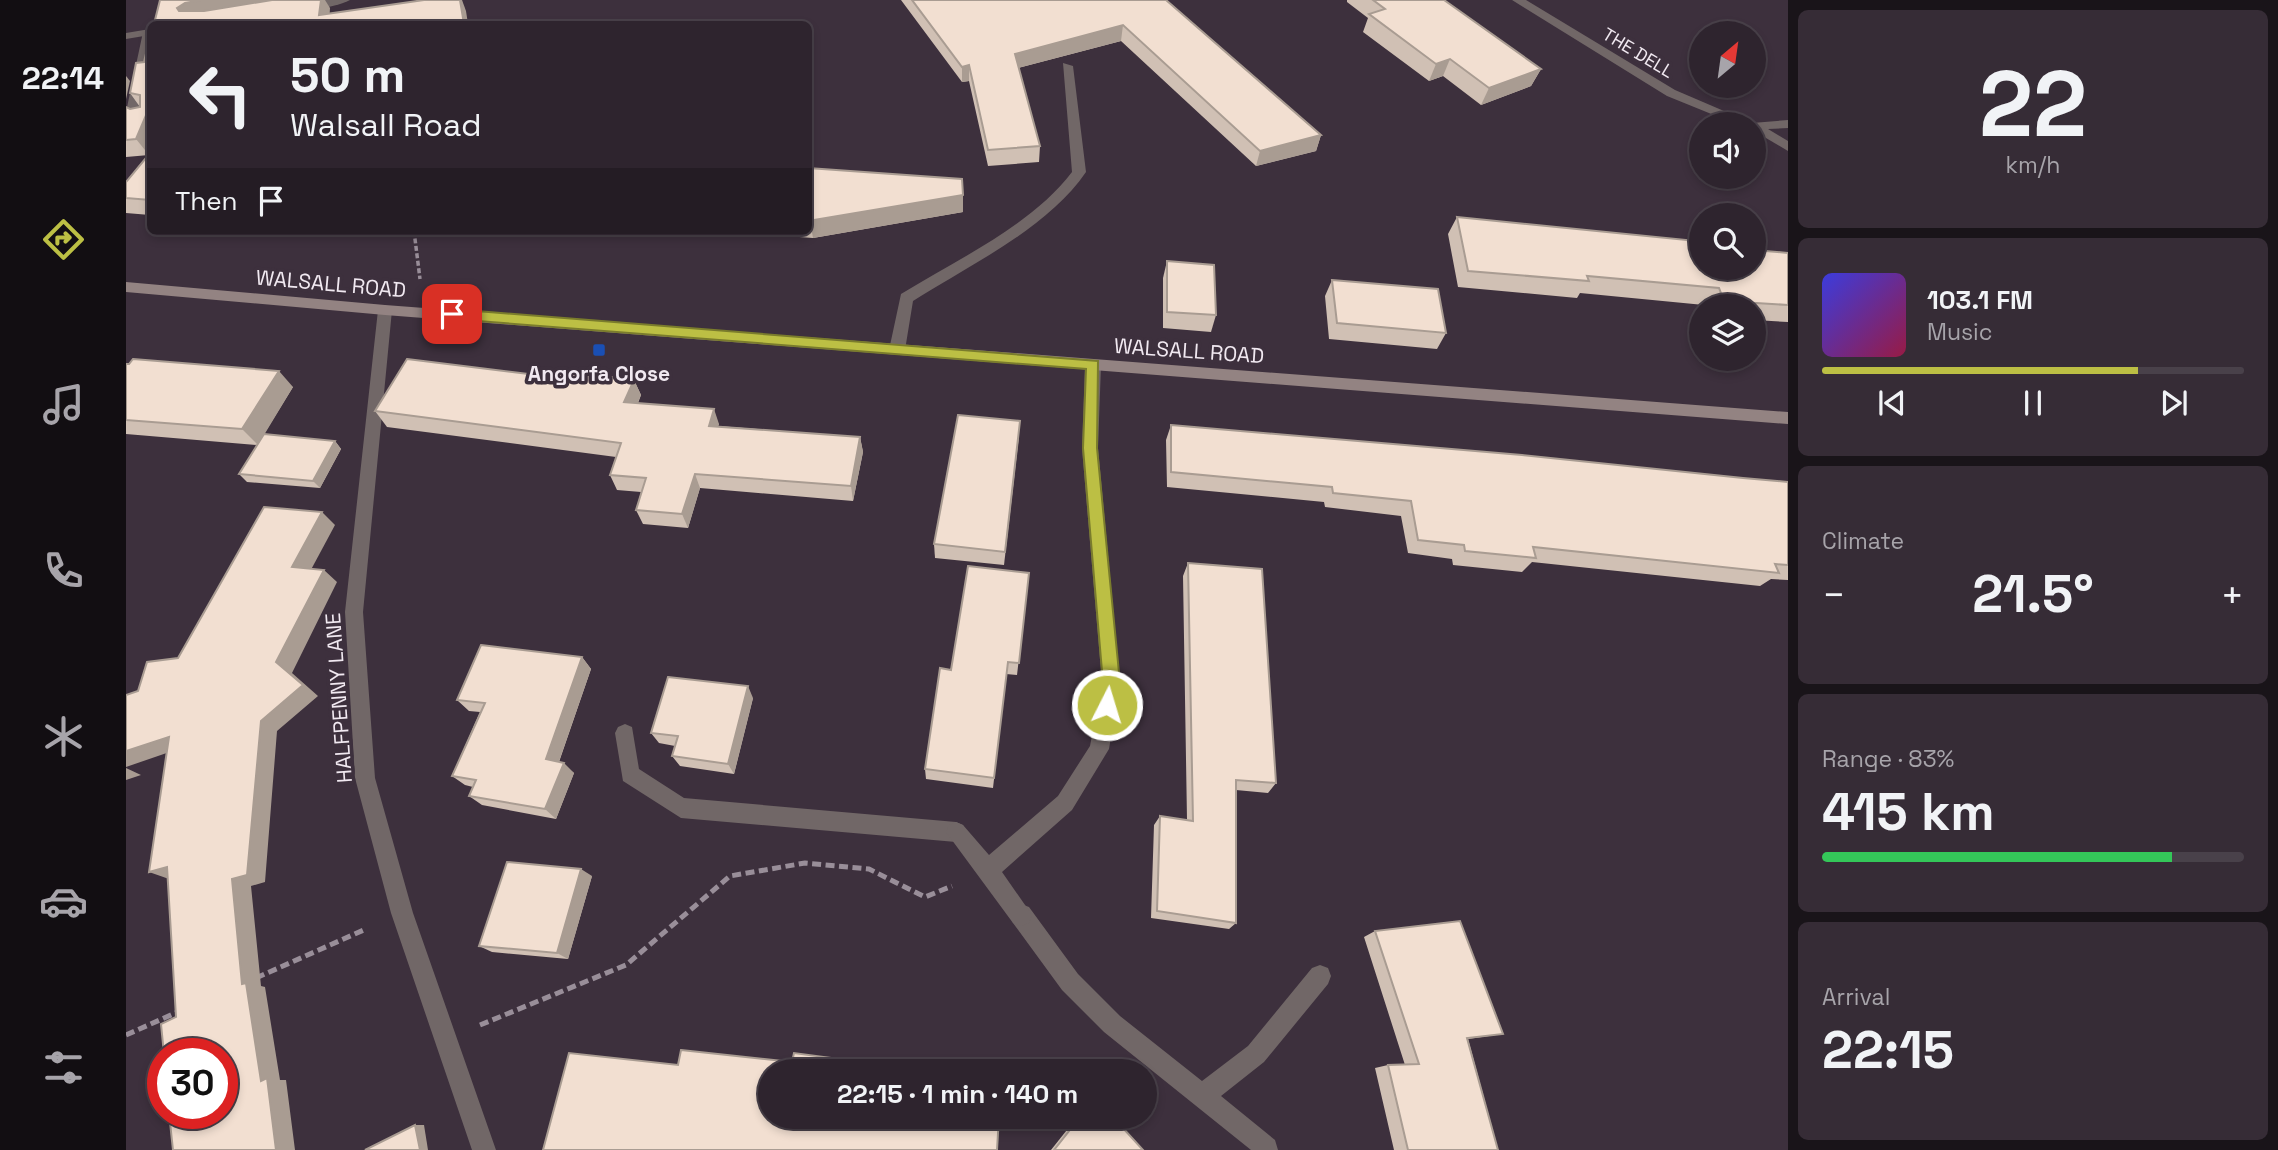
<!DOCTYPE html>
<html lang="en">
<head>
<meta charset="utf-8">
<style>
  :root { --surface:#2e242e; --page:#362c36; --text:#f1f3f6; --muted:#a7a4aa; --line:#49414a; --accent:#bcbf44 }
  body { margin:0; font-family:"Space Grotesk",sans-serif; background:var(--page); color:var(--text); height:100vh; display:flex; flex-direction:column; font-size:26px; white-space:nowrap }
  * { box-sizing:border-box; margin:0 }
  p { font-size:23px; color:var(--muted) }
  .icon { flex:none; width:38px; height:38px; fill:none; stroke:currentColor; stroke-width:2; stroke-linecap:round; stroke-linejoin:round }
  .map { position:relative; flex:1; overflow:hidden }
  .panel { display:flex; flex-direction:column; gap:10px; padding:10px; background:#191419; width:490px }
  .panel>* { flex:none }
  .guide { position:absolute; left:21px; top:21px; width:665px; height:214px; border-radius:10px; box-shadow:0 4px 10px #0003,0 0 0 2px var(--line); background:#2e242e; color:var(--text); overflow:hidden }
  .needle { width:46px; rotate:29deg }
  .buttons { position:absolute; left:1563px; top:21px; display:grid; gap:14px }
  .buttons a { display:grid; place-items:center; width:77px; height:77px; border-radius:50%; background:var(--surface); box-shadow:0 4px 10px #0003,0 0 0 2px var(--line); font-size:35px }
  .speed { position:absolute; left:21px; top:1038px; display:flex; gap:14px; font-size:35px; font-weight:700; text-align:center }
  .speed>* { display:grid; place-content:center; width:91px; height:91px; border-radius:50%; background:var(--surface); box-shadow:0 4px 10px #0003,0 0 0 2px var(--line); line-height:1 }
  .speed .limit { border:10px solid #d22; background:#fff; color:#111 }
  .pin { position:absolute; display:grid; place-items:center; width:60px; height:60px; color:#fff; margin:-30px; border-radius:14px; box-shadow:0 4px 10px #0006 }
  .me { position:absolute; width:77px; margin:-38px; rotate:5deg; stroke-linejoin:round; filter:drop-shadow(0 0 5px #0008) }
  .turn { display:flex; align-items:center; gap:24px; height:147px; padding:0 28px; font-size:32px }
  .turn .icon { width:91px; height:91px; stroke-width:2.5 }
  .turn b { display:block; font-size:49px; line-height:60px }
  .then { display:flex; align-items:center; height:66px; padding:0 28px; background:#0003; gap:14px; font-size:26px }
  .big { font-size:52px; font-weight:700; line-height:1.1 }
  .panel .tile { flex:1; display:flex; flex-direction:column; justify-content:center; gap:10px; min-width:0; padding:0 24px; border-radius:10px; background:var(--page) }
  .panel .dial { align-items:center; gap:0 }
  .dial b { font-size:91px; line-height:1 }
  .song { display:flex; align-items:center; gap:21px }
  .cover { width:84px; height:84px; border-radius:10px; background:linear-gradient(135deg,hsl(240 70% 55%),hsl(340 70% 35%)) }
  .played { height:7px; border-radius:4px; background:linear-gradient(90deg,var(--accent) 75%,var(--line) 75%) }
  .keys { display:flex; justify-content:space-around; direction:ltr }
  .heat { display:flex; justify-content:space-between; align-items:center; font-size:38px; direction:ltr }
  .charge { height:10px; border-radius:5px; background:linear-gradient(90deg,#34c759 83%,var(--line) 0) }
  .trip { position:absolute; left:632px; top:1059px; width:399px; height:70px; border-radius:35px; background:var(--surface); box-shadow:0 4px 10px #0003,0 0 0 2px var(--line); font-weight:700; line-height:70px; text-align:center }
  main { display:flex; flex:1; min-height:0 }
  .dock { display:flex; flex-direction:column; width:126px; justify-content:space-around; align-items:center; background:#120e12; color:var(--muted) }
  .dock .icon { width:49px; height:49px }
  .dock .current { color:var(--accent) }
  .dock b { font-size:32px; color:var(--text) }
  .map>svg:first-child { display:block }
</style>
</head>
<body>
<main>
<nav class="dock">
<b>22:14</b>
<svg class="icon current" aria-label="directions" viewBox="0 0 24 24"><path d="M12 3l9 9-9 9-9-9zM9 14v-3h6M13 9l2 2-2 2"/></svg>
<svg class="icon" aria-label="music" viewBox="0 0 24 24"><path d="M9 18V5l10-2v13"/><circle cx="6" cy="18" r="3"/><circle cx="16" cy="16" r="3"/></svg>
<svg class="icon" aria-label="phone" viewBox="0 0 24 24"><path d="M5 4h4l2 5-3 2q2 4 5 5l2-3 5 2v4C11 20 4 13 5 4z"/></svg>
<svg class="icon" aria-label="climate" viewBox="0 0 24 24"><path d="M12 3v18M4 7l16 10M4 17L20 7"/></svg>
<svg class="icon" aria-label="car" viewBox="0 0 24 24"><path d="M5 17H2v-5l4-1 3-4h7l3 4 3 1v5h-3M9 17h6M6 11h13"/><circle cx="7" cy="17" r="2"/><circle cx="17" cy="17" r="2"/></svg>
<svg class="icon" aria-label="filters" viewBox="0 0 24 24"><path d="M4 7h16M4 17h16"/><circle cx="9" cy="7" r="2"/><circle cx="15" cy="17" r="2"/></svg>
</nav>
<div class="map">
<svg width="1662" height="1150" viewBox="0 0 1662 1150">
  <rect width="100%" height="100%" fill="#3d303d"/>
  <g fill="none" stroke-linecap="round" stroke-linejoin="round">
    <!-- path-far1 -->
    <path stroke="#998e99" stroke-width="3.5" stroke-dasharray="5 2.5" stroke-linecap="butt" d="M288,231L294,279"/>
    <!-- path -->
    <g stroke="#998e99" stroke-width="5" stroke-dasharray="9 4.5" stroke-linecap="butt">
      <path d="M130,978L240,929"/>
      <path d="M354,1025L500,965L604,876L679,863L743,869L799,897L826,886"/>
      <path d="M0,1035L54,1011"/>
    </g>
    <!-- lane -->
    <g fill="#716767" fill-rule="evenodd">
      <path d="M24,29V53L13,111L24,113V121L17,122L2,116L0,112L17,32Z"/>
      <path d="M499,724L506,727L513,769L558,798L830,822L837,825L840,832L837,839L830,842L555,818L497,781L489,733L492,727Z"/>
      <path d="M895,904L903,907L952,974L994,1016L1076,1081L1122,1046L1186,968L1194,965L1202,968L1205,976L1202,984L1138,1062L1095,1096L1149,1140L1152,1150H1125L978,1032L936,990L887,923L884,915L887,907Z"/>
    </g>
    <!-- street -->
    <g fill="#716767" fill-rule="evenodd">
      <path d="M197,0H224C214,6 184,12 174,6Z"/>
      <path d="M1386,0H1400L1549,90L1626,123L1662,120V128L1642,129L1662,141V151L1628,131V124H1610L1541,96Z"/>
      <path d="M24,29V35L0,39V33Z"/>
      <path d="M937,63L947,66L960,172C921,229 845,264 787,301L779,350L776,354H766L763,350L775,294C832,259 906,225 946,172Z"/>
      <path d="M259,305L266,310L237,612L249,778L287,913L370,1150H346L265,913L229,778L219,612L252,310Z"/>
      <path d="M967,359L975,365L972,448L994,683L983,749L946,810L876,872L906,915L903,923L895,926L887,923L820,832L823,825L830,822L837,825L863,855L932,796L964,746L976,683L956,448L959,365Z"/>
    </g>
    <!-- secondary -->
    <path fill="#938382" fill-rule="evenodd" d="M0,282L259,305L1662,412V424L259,315L0,292Z"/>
  </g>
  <!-- wall -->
  <g fill="#d0c0b4">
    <path d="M775,0H1040L1195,135L1190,151L1130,166L995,41L892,68L914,146L913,162L862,166L843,81L836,82Z"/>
    <path d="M1221,0H1318L1415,69L1405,86L1355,105L1317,76L1303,81L1237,32L1242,18L1221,2Z"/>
    <path d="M10,63L23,154L24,153V215L0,213V182L23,155L0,157V107L4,109L14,107L4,93Z"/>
    <path d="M682,168L837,195V212L687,238L633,234L632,231H682Z"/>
    <path d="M1331,217L1571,241L1567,245L1662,253V322L1628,320V306H1579L1578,305L1454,293L1451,298L1332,287L1322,234Z"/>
    <path d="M1041,261L1090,315L1085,332L1037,328V278Z"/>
    <path d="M1206,280L1320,333L1311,349L1203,339L1199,296Z"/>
    <path d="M0,364L167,387L138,434L209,441L215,449L194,488L121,482L113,474L131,445L0,434Z"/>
    <path d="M427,377L508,380L515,395L512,403L593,424L592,426L734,437L737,452L727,501L574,488L562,528L517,524L510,510L515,492L491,490L484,475L490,457L261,427L249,411Z"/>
    <path d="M1045,425L1662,482V580L1645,579L1634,586L1406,562L1396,572L1327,565L1326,559L1282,553L1275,516L1199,507L1198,502L1041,487L1040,440Z"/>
    <path d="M893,436L878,565L809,558L808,544Z"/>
    <path d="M1062,563L1150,783L1142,793L1110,790V923L1103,929L1025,918L1028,825L1034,816L1061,820L1057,576Z"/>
    <path d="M903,573L891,675L880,674L867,788L800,779L799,769L825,670Z"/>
    <path d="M456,657L465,669L433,762L448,773L430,819L356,805L343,796L347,787L339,785L326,776L354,712L343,711L331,700Z"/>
    <path d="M627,698L608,774L554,766L546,756L549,746L533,743L525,733Z"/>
    <path d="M466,876L442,959L366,952L353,946Z"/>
    <path d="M1249,931L1377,1034L1342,1039L1372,1150H1268L1249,1068L1262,1065H1279L1238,937Z"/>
    <path d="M952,1116H986L1017,1150H925Z"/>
  </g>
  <!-- shaded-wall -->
  <g fill="#a99c92">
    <path d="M76,0H188L61,23L51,8L59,3Z"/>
    <path d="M195,0H199L204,8L203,24L193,15Z"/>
    <path d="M334,0H336L340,11L342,24H338Z"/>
    <path d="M997,25L995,41L888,69L889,54Z"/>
    <path d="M1324,59L1317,76L1303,81L1310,64Z"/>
    <path d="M843,65V81L836,82V67Z"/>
    <path d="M1415,69L1405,86L1355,105L1363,88Z"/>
    <path d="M0,76L4,81L0,99Z"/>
    <path d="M24,106V151L23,155L10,139Z"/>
    <path d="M1195,135L1190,151L1130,166L1134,151Z"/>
    <path d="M837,195V212L687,238L684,221Z"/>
    <path d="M153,371L167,387L132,445L116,429Z"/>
    <path d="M508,380L515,395L505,418L498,402Z"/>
    <path d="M588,409L593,424L588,441L583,426Z"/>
    <path d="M734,437L737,452L727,501L725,486Z"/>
    <path d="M209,441L215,449L194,488L187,481Z"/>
    <path d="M569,474L574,488L562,528L556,514Z"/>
    <path d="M196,512L209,525L180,579L166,567Z"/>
    <path d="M198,570L211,582L166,673L192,696L151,731L139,882L125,886L135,986L139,987L154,1080H160L169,1150H150L135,1081L116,984L106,879L135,721L150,662Z"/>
    <path d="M456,657L465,669L430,770L420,759Z"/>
    <path d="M622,686L627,698L608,774L602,764Z"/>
    <path d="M43,737L61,746L0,767V751Z"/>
    <path d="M438,763L448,773L430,819L419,809Z"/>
    <path d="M0,768L15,775L0,780Z"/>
    <path d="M41,867L43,879L23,872Z"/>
    <path d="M455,869L466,876L442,959L431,953Z"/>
    <path d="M289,1125H298L302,1150H294Z"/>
  </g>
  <!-- building -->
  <g fill="#f2dfd1" stroke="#a99c92" stroke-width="2">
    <path d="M34,0H76L59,3L51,8L53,11H78L146,0H195L193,15L298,0H334L338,24H28Z"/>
    <path d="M786,0H1040L1195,135L1134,151L997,25L889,54L914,146L862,150L843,65L836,67Z"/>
    <path d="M1247,0H1318L1415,69L1363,88L1324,59L1310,64L1243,14L1259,9Z"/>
    <path d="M24,37V106L10,139L0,140V107L4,109L14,107V95L4,93L10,63L18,62Z"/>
    <path d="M24,153V200L0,198V182Z"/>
    <path d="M682,168L836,179L837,195L682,221Z"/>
    <path d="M1331,217L1571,241L1562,245L1575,246V268H1628V250L1662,253V305L1598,301L1593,288L1461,276L1463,281L1342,271Z"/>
    <path d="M1041,261L1088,265L1090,315L1041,312Z"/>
    <path d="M1206,280L1312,289L1320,333L1211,323Z"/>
    <path d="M7,359L153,371L116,429L0,420V364H3Z"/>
    <path d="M281,359L427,377L430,370L508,380L498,402L588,409L583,426L734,437L725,486L569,474L556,514L510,510L520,478L484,475L495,443L249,411Z"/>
    <path d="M832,415L894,421L879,552L808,544Z"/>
    <path d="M1045,425L1396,455L1617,478L1662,482V565L1649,564L1653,573L1407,547L1410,558L1339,551L1338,545L1292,540L1285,501L1207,493L1206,487L1045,472Z"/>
    <path d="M138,434L209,441L187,481L113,474Z"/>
    <path d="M138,507L196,512L166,567L198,570L150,662L177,685L135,721L121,875L106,879L116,984L120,983L135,1081L141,1078L150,1150H47L43,1113H96V1054H38L35,1024L50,1017L41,867L23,872L43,737L0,751V695L12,691L21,662L52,658Z"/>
    <path d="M1062,563L1136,569L1150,783L1110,780V923L1031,911L1034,816L1067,821Z"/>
    <path d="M842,566L903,573L893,663L882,662L868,778L799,769L814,668L825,670Z"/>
    <path d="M355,645L456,657L420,759L438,763L419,809L343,796L350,780L326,776L359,703L331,700Z"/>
    <path d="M542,677L622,686L602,764L546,756L552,736L525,733Z"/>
    <path d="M381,862L455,869L431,953L353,946Z"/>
    <path d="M1334,921L1377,1034L1341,1038L1372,1150H1282L1262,1065L1293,1064L1249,931Z"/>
    <path d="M555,1050L666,1062L668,1053L804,1071H644V1116H873L871,1150H417L443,1053L552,1065Z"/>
    <path d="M955,1116H986L1017,1150H928Z"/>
    <path d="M289,1125L294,1150H239Z"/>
  </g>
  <!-- route -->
  <path fill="#bcbf44" stroke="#7a7c2c" stroke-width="2" d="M326,309L972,361L971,448L994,683L987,711L981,713L975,711L973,705L977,683L957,448L960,369L326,319L320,314Z"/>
  <!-- markers -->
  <rect fill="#1a4fb4" stroke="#3d303d" stroke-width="2.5" x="466" y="343" width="14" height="14" rx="3.5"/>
  <g text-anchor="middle" stroke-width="7" stroke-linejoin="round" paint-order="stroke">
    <!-- far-street labels -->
    <g font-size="18" fill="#f1e9f1" stroke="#3d303d">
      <text transform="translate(1512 53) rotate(31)" y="6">THE DELL</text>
    </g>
    <!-- street labels -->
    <g font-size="21" fill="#f1e9f1" stroke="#3d303d">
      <text transform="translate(205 284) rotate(5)" y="7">WALSALL ROAD</text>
      <text transform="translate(1063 351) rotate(4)" y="7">WALSALL ROAD</text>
      <text transform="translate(213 698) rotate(-94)" y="7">HALFPENNY LANE</text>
    </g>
    <!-- poi labels -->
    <g font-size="21" font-weight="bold" fill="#f1e9f1" stroke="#3d303d">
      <text x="473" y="381">Angorfa Close</text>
    </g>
  </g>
</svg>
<div class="buttons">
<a><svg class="needle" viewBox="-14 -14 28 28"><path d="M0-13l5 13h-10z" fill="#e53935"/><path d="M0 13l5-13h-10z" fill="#a7a4aa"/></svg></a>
<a><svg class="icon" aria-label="sound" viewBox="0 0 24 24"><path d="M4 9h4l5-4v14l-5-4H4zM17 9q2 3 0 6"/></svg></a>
<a><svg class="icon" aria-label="search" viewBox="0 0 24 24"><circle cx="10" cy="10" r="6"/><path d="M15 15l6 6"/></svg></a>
<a><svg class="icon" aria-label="layers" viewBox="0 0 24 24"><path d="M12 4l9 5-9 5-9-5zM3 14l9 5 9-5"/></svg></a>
</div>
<div class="speed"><div class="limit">30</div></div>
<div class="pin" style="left:326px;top:314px;background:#d93025"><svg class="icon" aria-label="arrive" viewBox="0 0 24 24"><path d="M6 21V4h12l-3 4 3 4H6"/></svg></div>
<svg class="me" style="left:981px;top:705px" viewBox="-20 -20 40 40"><circle r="17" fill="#bcbf44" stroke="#fff" stroke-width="3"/><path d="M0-11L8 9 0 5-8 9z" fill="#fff"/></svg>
<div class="trip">22:15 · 1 min · 140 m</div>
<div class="guide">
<div class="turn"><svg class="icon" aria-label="left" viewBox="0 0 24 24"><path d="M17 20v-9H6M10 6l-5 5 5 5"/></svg><div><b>50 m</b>Walsall Road</div></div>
<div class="then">Then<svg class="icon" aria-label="arrive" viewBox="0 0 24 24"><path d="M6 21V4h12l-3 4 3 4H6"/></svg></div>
</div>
</div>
<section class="panel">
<div class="tile dial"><b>22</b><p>km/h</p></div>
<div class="tile">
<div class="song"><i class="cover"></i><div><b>103.1 FM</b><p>Music</p></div></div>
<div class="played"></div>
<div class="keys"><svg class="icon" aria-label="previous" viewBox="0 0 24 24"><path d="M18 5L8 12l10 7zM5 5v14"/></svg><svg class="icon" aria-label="pause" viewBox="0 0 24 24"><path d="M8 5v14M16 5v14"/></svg><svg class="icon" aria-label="next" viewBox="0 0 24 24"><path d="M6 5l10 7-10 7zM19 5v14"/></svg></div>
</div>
<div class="tile"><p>Climate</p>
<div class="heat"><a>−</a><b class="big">21.5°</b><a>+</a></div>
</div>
<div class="tile"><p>Range · 83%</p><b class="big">415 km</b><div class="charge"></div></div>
<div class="tile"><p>Arrival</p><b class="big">22:15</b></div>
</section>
</main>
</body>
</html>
